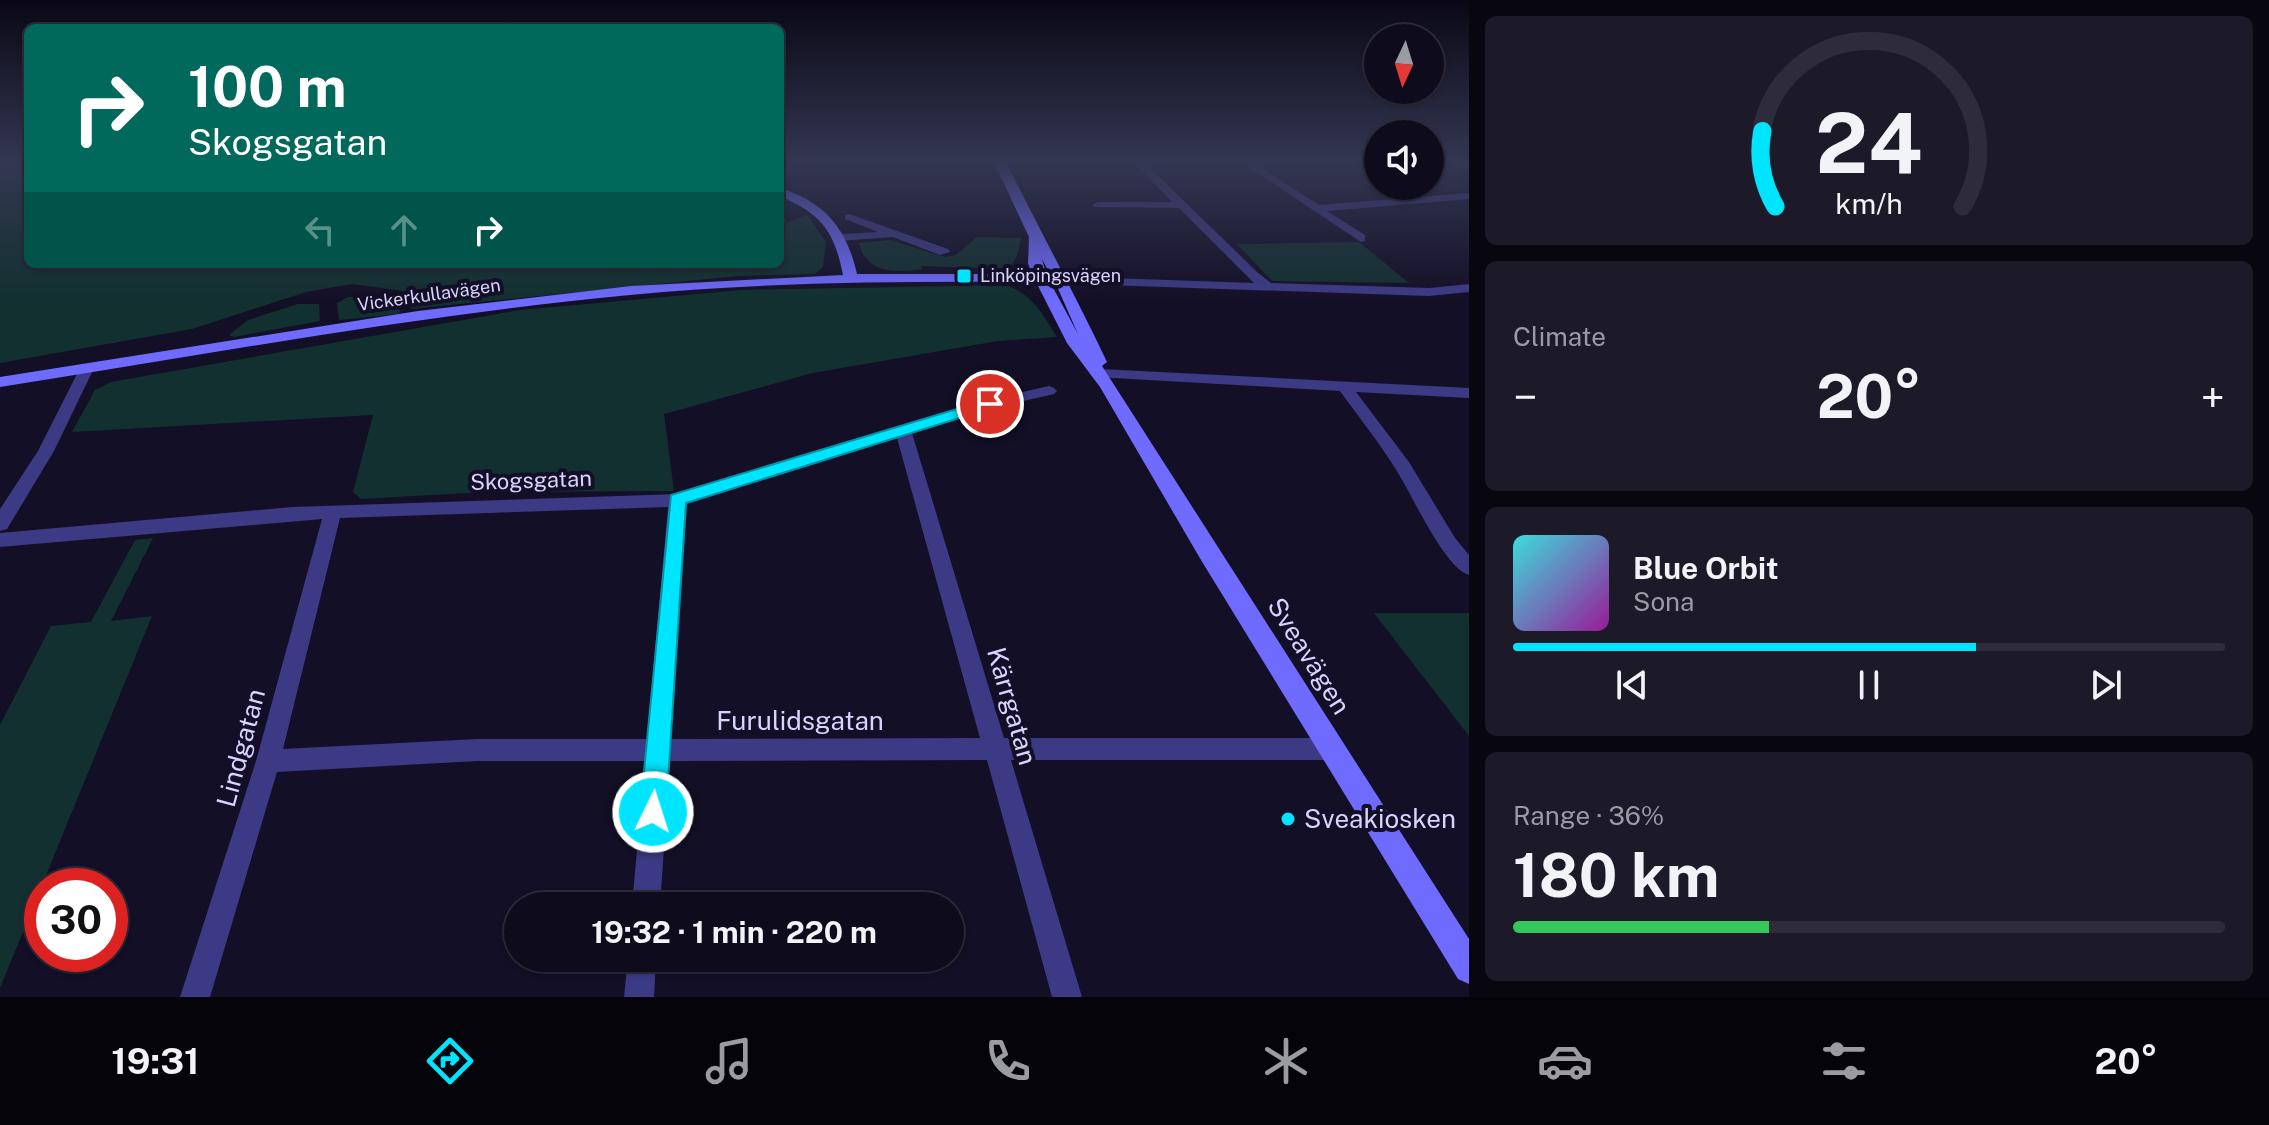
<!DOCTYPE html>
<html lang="en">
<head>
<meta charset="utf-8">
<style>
  :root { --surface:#0e0b1c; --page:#1c1929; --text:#f1f3f6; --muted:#9b9ba3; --line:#2e2b3b; --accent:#00e5ff }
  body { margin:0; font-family:"Public Sans",sans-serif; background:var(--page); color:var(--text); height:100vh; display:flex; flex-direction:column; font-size:30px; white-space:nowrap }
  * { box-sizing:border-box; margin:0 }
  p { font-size:26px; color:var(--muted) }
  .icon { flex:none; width:44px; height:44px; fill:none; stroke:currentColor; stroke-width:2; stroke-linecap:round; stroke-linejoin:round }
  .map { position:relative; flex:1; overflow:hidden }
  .side { display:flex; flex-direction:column; gap:16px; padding:16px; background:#08060f; width:800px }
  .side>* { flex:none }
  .hud { position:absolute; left:24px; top:24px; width:760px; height:244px; border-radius:12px; box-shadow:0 2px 6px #0004,0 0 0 2px var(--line); background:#00695c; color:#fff; overflow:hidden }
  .needle { width:52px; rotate:184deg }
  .tools { position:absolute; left:1364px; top:24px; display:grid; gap:16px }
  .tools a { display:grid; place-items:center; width:80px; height:80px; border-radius:50%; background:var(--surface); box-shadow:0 2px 6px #0004,0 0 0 2px var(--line); font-size:40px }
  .speed { position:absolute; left:24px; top:868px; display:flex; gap:16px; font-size:40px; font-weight:700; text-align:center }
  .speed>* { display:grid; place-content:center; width:104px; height:104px; border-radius:50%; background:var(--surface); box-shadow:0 2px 6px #0004,0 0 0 2px var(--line); line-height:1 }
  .speed .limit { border:12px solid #d22; background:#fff; color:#111 }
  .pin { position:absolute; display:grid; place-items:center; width:68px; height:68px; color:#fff; margin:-34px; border:4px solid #fff; border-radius:50%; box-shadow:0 2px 8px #0007 }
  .me { position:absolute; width:88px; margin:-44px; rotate:4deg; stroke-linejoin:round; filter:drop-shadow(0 0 6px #0008) }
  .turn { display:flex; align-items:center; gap:28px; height:168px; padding:0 32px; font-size:36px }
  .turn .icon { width:104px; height:104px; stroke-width:2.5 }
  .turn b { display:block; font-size:56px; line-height:68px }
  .lanes { display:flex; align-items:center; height:76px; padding:0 32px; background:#0003; justify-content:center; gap:40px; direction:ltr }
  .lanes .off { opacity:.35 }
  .big { font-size:60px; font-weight:700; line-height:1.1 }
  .side .tile { flex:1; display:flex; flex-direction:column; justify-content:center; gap:12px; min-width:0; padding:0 28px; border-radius:12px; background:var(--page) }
  .side .dial { align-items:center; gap:0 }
  .dial svg { height:208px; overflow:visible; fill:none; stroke:var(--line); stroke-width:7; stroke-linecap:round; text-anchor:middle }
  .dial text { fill:var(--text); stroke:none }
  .song { display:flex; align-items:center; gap:24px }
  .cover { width:96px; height:96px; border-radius:12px; background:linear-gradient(135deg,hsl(180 70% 55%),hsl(300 70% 35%)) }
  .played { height:8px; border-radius:4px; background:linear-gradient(90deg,var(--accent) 65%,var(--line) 65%) }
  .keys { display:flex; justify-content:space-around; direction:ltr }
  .heat { display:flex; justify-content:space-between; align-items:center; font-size:44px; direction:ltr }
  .charge { height:12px; border-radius:6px; background:linear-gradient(90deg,#34c759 36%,var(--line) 0) }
  .trip { position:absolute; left:504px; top:892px; width:460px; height:80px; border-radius:40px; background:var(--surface); box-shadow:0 2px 6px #0004,0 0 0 2px var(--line); font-weight:700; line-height:80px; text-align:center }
  .tabs { display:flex; height:128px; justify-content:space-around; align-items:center; background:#06040b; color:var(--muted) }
  .tabs .icon { width:56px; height:56px }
  .tabs .selected { color:var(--accent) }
  .tabs b { font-size:36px; color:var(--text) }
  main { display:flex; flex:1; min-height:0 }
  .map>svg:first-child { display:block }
</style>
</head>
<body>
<main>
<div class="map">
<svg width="1469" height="997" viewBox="0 0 1469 997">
  <rect width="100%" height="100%" fill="#130f26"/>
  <!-- green -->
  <g fill="#12302f">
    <path d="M0,162H28V264H554L643,269L664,264H780V225L807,215L826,242L823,267L815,274L737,276L411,309L403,291L352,284L306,292L192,329L0,363Z"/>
    <path d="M977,237L1021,238L1017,256L1009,269L921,266L923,269C895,273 866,274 859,243L890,240L945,257L956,255Z"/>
    <path d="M1359,242L1409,283L1272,281L1237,244Z"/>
    <path d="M1006,285C1033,295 1042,313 1057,337L998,341L813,373L664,414L674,491L485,492L361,499L353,492L373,415L72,432L95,390L111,382L520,310L741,290Z"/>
    <path d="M379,296L396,302L401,309L399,314L339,320L337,303L348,297Z"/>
    <path d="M298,304H319L320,321L234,337L229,335L248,320Z"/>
    <path d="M153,538L111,621L152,616L0,988V725L51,626L91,622L135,540Z"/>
    <path d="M1374,613H1469V736Z"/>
  </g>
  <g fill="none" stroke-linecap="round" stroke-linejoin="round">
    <!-- minor -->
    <g fill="#3d3a85" fill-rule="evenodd">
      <path d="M1134,162H1144L1257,272L1271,283L1429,288L1469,284V292L1429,296L1077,284V278L1082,277L1254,283L1179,208L1094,207L1092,205L1098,202H1172Z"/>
      <path d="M1241,162H1252L1319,205L1469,193V199L1327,211L1365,235V241L1361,242Z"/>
      <path d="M1450,162L1469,164V171L1451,164Z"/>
      <path d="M849,214L948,249L950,252L940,255L893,237L838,241V235L842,234L878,232L845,219V215Z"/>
      <path d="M87,364L94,368L54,451L7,529L0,531V509L38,451L80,368Z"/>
      <path d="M1101,369L1469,388V398L1356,392L1409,462L1455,538L1469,555V575C1444,568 1411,492 1395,468C1378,441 1358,416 1340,391L1096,377L1093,374Z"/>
      <path d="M1049,386L1054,388L1057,391L1054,394L994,408L912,433L1004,738H1332L1340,741L1344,749L1340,757L1332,760H1011L1082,997H1052L987,760L670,761L660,906H632L645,761H477L277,772L210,997H180L256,761L322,519L0,547V533L293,507L678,494L984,401ZM897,438L980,738L671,739L687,504ZM668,507L647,739H477L283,749L340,518Z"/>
      <path d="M628,958H656L654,997H624Z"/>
    </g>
    <!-- secondary -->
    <path fill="#6f6bff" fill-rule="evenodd" d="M994,162H1006C1039,229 1075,294 1107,362L1102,366L1469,939V984L1458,979L1201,560L1100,387L1067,343L1036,282C901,281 764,282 630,295C419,315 209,354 0,387V377L418,311L631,286L843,275C834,230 822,215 780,196V188C825,202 847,229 857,274H1032L1028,263L1029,237ZM1042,259L1050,274H1046ZM1050,282H1055L1078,334Z"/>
  </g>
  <!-- sky -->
  <linearGradient id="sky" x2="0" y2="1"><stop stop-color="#0a0815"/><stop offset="0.54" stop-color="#333752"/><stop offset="1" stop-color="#333752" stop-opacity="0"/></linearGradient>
  <rect width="1469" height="301" fill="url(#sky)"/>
  <!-- route -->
  <path fill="#00e5ff" stroke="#0095a6" stroke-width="2" d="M990,399L995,400V407L686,503L666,812L662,821L653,825L644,821L640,812L671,495Z"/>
  <!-- markers -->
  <g fill="#00e5ff" stroke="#130f26" stroke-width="3">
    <rect x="956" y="268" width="16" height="16" rx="4"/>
    <circle cx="1288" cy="819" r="8"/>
  </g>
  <g text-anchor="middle" stroke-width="8" stroke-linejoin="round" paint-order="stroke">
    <!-- far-poi labels -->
    <g font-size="18" fill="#d9d4ff" stroke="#130f26" text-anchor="start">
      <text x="980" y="282">Linköpingsvägen</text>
    </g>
    <!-- far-street labels -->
    <g font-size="18" fill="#d9d4ff" stroke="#130f26">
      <text transform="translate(429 295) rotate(-8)" y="6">Vickerkullavägen</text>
    </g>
    <!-- street labels -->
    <g font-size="22" fill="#d9d4ff" stroke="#130f26">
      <text transform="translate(531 480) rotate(-2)" y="8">Skogsgatan</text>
    </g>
    <!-- near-street labels -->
    <g font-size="26" fill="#d9d4ff" stroke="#130f26">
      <text transform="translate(1309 656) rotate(58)" y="9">Sveavägen</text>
      <text transform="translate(1012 706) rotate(74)" y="9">Kärrgatan</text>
      <text x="800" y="730">Furulidsgatan</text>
      <text transform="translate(241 748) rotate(-75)" y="9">Lindgatan</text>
    </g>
    <!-- near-poi labels -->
    <g font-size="26" fill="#d9d4ff" stroke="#130f26" text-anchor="start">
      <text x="1304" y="828">Sveakiosken</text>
    </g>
  </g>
</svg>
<div class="tools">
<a><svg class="needle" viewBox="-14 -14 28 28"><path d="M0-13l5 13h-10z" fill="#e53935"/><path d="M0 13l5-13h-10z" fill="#9b9ba3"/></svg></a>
<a><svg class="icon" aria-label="sound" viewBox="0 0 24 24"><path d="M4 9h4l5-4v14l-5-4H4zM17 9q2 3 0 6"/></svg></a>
</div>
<div class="speed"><div class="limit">30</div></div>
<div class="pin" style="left:990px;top:404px;background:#d93025"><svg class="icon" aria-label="arrive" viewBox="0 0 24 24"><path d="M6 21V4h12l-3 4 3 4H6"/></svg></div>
<svg class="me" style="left:653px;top:812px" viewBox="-20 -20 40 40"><circle r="17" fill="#00e5ff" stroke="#fff" stroke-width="3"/><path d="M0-11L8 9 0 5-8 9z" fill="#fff"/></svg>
<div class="trip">19:32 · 1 min · 220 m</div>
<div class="hud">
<div class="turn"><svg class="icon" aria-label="right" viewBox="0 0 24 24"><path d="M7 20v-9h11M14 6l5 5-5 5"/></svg><div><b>100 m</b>Skogsgatan</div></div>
<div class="lanes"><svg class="icon off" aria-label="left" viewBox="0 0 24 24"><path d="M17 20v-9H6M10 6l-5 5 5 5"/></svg><svg class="icon off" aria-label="ahead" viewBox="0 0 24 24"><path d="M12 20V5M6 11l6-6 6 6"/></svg><svg class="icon" aria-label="right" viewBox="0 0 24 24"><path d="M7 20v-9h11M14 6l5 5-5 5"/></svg></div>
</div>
</div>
<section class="side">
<div class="tile dial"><svg viewBox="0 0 100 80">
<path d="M14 69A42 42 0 1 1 86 69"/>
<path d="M14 69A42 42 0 0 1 9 40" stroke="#00e5ff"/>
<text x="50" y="56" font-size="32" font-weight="700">24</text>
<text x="50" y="72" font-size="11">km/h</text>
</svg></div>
<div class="tile"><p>Climate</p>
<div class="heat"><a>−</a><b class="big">20°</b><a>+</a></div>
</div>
<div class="tile">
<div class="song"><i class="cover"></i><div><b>Blue Orbit</b><p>Sona</p></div></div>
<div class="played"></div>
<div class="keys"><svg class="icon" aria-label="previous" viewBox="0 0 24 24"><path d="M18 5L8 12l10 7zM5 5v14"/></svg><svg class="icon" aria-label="pause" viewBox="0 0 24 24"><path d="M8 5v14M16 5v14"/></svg><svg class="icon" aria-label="next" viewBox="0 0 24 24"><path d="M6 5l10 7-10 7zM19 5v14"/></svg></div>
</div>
<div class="tile"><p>Range · 36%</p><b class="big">180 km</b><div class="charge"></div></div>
</section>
</main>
<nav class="tabs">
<b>19:31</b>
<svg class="icon selected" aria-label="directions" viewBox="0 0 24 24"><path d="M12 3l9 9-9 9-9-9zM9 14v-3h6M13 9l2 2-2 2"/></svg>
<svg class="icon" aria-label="music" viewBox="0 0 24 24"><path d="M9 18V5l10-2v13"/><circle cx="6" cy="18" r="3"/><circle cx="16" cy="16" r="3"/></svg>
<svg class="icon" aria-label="phone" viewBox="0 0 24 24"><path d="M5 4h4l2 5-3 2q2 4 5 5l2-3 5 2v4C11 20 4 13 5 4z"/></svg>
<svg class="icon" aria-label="climate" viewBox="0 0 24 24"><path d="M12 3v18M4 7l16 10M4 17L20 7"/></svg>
<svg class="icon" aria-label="car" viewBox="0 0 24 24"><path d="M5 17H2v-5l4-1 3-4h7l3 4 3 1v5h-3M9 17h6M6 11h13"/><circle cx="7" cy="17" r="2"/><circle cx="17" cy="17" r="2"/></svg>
<svg class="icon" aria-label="filters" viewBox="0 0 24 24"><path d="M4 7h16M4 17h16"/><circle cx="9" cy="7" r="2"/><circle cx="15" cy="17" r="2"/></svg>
<b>20°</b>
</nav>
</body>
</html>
